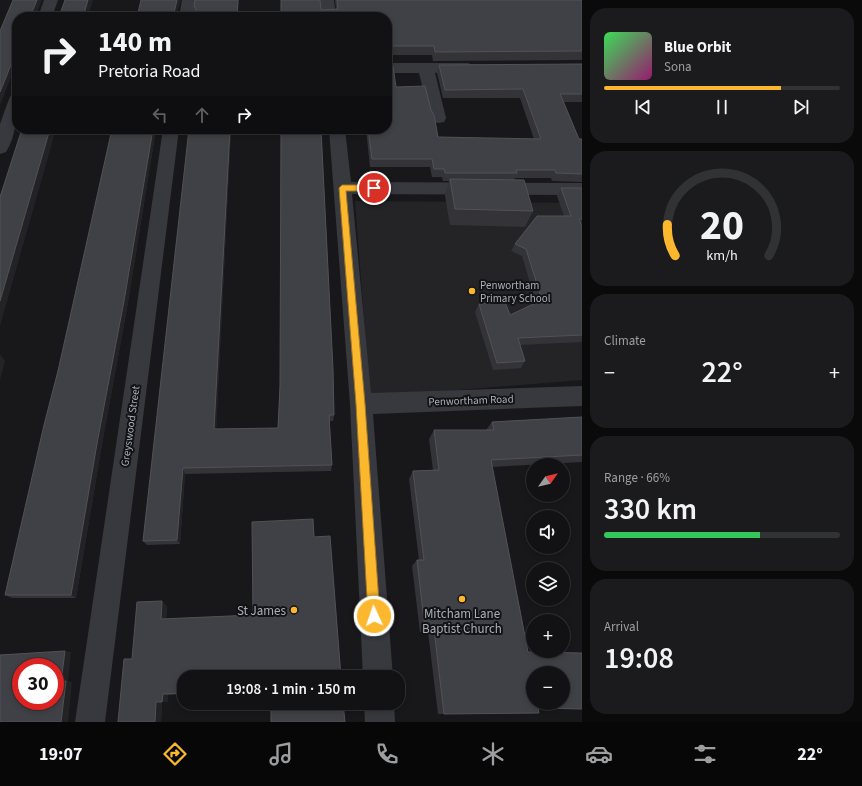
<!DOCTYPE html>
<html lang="en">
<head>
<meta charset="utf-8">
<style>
  :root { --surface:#121214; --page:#1b1b1d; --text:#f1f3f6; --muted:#9c9ea0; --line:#313234; --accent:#fbb82f }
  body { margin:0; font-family:"Source Sans 3",sans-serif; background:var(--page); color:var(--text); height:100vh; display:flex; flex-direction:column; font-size:15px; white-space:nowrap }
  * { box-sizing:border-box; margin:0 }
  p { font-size:13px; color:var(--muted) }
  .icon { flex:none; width:22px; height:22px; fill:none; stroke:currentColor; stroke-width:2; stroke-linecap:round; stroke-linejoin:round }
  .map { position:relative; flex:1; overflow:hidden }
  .sheet { display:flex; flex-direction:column; gap:8px; padding:8px; background:#0a0a0b; width:280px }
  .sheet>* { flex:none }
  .top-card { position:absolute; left:12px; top:12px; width:380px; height:122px; border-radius:16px; box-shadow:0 2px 6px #0003,0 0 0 1px var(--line); background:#121214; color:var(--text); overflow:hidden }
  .needle { width:26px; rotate:56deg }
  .fabs { position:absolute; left:526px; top:458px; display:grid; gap:8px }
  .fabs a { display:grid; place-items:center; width:44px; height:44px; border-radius:50%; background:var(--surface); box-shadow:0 2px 6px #0003,0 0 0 1px var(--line); font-size:20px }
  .speed { position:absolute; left:12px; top:658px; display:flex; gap:8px; font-size:20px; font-weight:700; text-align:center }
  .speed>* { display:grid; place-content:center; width:52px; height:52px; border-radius:50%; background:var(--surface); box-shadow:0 2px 6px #0003,0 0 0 1px var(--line); line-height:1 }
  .speed .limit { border:6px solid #d22; background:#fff; color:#111 }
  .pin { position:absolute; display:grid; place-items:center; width:34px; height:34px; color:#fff; margin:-17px; border:2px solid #fff; border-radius:50%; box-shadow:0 1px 4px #0007 }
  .me { position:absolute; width:44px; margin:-22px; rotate:357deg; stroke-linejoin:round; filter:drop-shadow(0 0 3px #0008) }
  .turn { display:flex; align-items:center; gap:14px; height:84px; padding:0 20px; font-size:18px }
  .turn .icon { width:52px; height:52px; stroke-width:2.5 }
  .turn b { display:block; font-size:28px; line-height:34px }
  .lanes { display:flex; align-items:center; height:38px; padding:0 20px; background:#0003; justify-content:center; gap:20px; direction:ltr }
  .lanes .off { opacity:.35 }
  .big { font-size:30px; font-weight:600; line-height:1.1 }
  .sheet .widget { flex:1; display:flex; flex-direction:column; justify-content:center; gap:6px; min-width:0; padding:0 14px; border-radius:16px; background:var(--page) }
  .sheet .dial { align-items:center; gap:0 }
  .dial svg { height:104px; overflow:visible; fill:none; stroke:var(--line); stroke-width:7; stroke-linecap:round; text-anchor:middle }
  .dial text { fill:var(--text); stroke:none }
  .song { display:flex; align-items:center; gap:12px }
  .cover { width:48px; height:48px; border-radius:6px; background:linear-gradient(135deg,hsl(130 70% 55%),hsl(320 70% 35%)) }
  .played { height:4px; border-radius:2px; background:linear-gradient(90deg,var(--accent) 75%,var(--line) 75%) }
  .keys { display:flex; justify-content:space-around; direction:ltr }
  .heat { display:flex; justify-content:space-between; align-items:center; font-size:22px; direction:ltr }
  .charge { height:6px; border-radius:3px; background:linear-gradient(90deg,#34c759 66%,var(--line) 0) }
  .trip { position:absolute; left:177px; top:670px; width:228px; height:40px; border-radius:16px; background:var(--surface); box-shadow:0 2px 6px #0003,0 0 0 1px var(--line); font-weight:600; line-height:40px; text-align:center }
  .tab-bar { display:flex; height:64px; justify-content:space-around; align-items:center; background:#070708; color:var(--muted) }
  .tab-bar .icon { width:28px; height:28px }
  .tab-bar .current { color:var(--accent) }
  .tab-bar b { font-size:18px; color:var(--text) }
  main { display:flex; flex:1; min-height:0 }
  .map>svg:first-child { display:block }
</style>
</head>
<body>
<main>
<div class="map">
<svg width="582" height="722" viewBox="0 0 582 722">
  <rect width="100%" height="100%" fill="#18181a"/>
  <!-- built -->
  <path fill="#242427" d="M355,201L582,203V380L370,397Z"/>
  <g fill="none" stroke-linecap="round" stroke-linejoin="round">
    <!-- street -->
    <g fill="#38393f" fill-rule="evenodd">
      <path d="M44,0H58L52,17H38Z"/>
      <path d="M182,0H196L193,17H179Z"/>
      <path d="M320,0H334L336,17H322Z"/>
      <path d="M387,63H468L473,65L476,68L473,71L435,73L446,118L444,122L438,123L432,122L430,118L419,73H387Z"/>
      <path d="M17,94C17,114 17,134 6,152L0,154V124L9,99L11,95Z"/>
      <path d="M163,129H179L105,722H75Z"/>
      <path d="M329,129H345L351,182L582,183V195L352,194L371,393L582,386V406L373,414L393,677H363L350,404Z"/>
      <path d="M364,703H394L395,722H365Z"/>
    </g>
  </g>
  <!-- wall -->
  <g fill="#343438">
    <path d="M335,0H582V60L433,61L432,55H391L390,61L387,62L281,17L321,10L336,9Z"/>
    <path d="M582,64V102H564L579,139H582V182L552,181L551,178H515L514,180L533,211L525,227L450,225L445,196L449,181H443L442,177H432L430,167H370L366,129H387L396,87L431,110L438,137L534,139L520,98H443L437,73L439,65Z"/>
    <path d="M156,129L127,308L102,444L76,598H12L5,595L58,371Z"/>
    <path d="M231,129L216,429L278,428L280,386L334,415L333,421H329L332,465L331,471L185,474L180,544L147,545L143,541Z"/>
    <path d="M561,188H582V342L520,345L525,361L521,368L493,370L475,312L479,304L510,315L536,303L522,256L511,251L515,244L564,216L557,196Z"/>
    <path d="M582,417V462L492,467L528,652L582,653V709L538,708L539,713L438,714L428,632H420L412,566L417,560H419L409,479L413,471L433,470L429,439L434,430H486L492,422Z"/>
    <path d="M314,537L341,677H184V694L168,695V702H162L161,722H118L132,659L167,606L166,619L253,615Z"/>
  </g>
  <!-- shaded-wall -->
  <g fill="#232326">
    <path d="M37,0H42L35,17H30Z"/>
    <path d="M88,0H93L88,17H83Z"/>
    <path d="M177,0H181L176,17H173Z"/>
    <path d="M238,0H239L238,17H237Z"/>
    <path d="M17,50V62L0,105V92Z"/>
    <path d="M391,53L390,61L387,62V54Z"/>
    <path d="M50,129H56L0,326V301Z"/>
    <path d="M153,129H156L127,308L102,444L76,598L71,595L98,438Z"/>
    <path d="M230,129H231L216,435L214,429Z"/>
    <path d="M0,354L5,361L0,380Z"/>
    <path d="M183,468L185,474L180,544L177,540Z"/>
    <path d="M162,601L167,606L166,623L161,619Z"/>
    <path d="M65,651L71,652L68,681L72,682L68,722H61V682Z"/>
    <path d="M163,694L168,695V702H162Z"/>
    <path d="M156,702H162L161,722H155Z"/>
  </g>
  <!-- building -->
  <g fill="#404146" stroke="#515258" fill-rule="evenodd">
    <path d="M13,0H37L30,17H17V50L0,92V31Z"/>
    <path d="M65,0H88L83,17H59Z"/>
    <path d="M141,0H177L173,17H137Z"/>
    <path d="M195,0H238L237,17H195V7H194Z"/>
    <path d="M281,0H320L321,10L338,9L337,0H582V51L435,52L434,46H390L391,53L387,54V17H281Z"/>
    <path d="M387,64L393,66L396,87L425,86L431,110L434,115L438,137L541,139L523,89L445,90L439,65L582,64V94H560L579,139H582V174L556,173L555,170H516L517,173H445L444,169H434L432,159H372L368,129H387Z"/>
    <path d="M22,129H50L0,301V197Z"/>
    <path d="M112,129H153L124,301L98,438L71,595H5L44,425L58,371Z"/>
    <path d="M189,129H230L214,429L278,428L280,386L281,129H321L333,369L334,415H329L332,465L183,468L177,540L143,541Z"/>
    <path d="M450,179L524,180L533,211L455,209Z"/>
    <path d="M561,188H582V219H579L582,227V335L518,338L525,361L497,363L479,304L505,302L510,315L542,300L526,249L515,244L537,216H571Z"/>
    <path d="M582,417V455L491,460L528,652L582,653V709L538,708L539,713L444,714L434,629H425L417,560H424L413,471L439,470L434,430H494L492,422ZM533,673H563V703H533Z"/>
    <path d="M313,519L314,537L330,536L341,677H184V693L163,694L162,702H156L155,722H118L124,659H132L137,602L162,601L161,619L253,615L252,522Z"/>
    <path d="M65,651L61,682L66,681L61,722H0V655ZM21,667H55V701H21Z"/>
    <path d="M255,703H343L345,722H271V704L255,705Z"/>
  </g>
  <!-- route -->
  <path fill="#fbb82f" stroke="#a3781f" d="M342,185H374L378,188L374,191H346L365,404L380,616L378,620L374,622L370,620L368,616L356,404L339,188Z"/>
  <!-- markers -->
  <g fill="#fbb82f" stroke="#131315" stroke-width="1.5">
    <circle cx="472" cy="291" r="4"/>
    <circle cx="462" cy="599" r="4"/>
    <circle cx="294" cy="610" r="4"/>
  </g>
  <g text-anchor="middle" stroke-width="4" stroke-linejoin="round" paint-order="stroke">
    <!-- poi labels -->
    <g font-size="11" fill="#a9aeba" stroke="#131315" text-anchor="start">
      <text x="480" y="289">Penwortham<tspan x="480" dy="13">Primary School</tspan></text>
    </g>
    <!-- street labels -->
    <g font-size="11" fill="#a9aeba" stroke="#131315">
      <text transform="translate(471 400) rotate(-2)" y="4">Penwortham Road</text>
      <text transform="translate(130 426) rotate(-82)" y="4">Greyswood Street</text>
    </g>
    <!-- near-poi labels -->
    <g font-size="13" fill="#a9aeba" stroke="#131315" text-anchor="end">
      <text x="286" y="615">St James</text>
      <text x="462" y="618" text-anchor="middle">Mitcham Lane<tspan x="462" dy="15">Baptist Church</tspan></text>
    </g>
  </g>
</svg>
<div class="fabs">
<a><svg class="needle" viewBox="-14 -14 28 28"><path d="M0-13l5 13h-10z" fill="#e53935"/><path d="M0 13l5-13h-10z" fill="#9c9ea0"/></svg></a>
<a><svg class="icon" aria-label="sound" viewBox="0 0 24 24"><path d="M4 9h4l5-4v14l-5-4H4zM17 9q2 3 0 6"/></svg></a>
<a><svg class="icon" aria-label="layers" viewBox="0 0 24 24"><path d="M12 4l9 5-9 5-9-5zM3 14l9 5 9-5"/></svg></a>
<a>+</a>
<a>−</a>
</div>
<div class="speed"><div class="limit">30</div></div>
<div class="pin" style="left:374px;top:188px;background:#d93025"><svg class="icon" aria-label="arrive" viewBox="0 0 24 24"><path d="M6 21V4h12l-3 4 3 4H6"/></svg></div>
<svg class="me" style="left:374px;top:616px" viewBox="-20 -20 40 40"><circle r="17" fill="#fbb82f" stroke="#fff" stroke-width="3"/><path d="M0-11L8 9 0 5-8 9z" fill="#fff"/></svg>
<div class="trip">19:08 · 1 min · 150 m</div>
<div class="top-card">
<div class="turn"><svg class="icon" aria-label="right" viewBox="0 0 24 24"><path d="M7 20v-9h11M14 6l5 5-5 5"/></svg><div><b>140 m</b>Pretoria Road</div></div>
<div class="lanes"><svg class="icon off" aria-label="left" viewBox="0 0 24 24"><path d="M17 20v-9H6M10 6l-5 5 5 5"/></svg><svg class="icon off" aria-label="ahead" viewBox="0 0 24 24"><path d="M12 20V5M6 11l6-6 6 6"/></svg><svg class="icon" aria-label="right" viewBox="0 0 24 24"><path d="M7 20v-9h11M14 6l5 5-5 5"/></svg></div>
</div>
</div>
<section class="sheet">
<div class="widget">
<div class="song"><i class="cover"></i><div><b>Blue Orbit</b><p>Sona</p></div></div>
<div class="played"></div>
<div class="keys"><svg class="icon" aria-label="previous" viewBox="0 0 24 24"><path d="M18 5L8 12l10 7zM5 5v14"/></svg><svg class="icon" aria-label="pause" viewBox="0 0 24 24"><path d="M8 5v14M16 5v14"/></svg><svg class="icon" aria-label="next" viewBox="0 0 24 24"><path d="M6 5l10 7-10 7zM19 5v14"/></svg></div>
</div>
<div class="widget dial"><svg viewBox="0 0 100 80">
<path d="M14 69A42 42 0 1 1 86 69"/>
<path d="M14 69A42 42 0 0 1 8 45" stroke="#fbb82f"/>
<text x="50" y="56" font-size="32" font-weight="700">20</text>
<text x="50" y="72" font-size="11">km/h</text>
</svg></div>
<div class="widget"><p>Climate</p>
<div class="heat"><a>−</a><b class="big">22°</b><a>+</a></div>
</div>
<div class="widget"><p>Range · 66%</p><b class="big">330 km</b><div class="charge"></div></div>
<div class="widget"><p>Arrival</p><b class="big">19:08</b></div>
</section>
</main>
<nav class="tab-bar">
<b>19:07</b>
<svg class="icon current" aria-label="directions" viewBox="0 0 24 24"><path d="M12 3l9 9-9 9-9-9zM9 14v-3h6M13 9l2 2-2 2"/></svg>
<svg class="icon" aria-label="music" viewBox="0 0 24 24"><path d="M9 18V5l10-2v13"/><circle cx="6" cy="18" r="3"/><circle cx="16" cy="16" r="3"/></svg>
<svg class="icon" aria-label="phone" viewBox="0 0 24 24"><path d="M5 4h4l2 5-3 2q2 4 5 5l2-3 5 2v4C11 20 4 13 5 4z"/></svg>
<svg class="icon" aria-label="climate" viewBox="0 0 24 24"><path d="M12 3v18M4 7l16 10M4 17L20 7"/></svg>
<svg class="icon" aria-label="car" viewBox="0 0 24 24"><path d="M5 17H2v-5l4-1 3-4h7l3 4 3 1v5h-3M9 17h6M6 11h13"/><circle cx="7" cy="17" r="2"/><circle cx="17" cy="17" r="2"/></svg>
<svg class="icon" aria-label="filters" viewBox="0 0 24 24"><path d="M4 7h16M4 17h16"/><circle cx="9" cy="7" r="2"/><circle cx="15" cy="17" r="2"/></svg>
<b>22°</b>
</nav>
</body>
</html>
